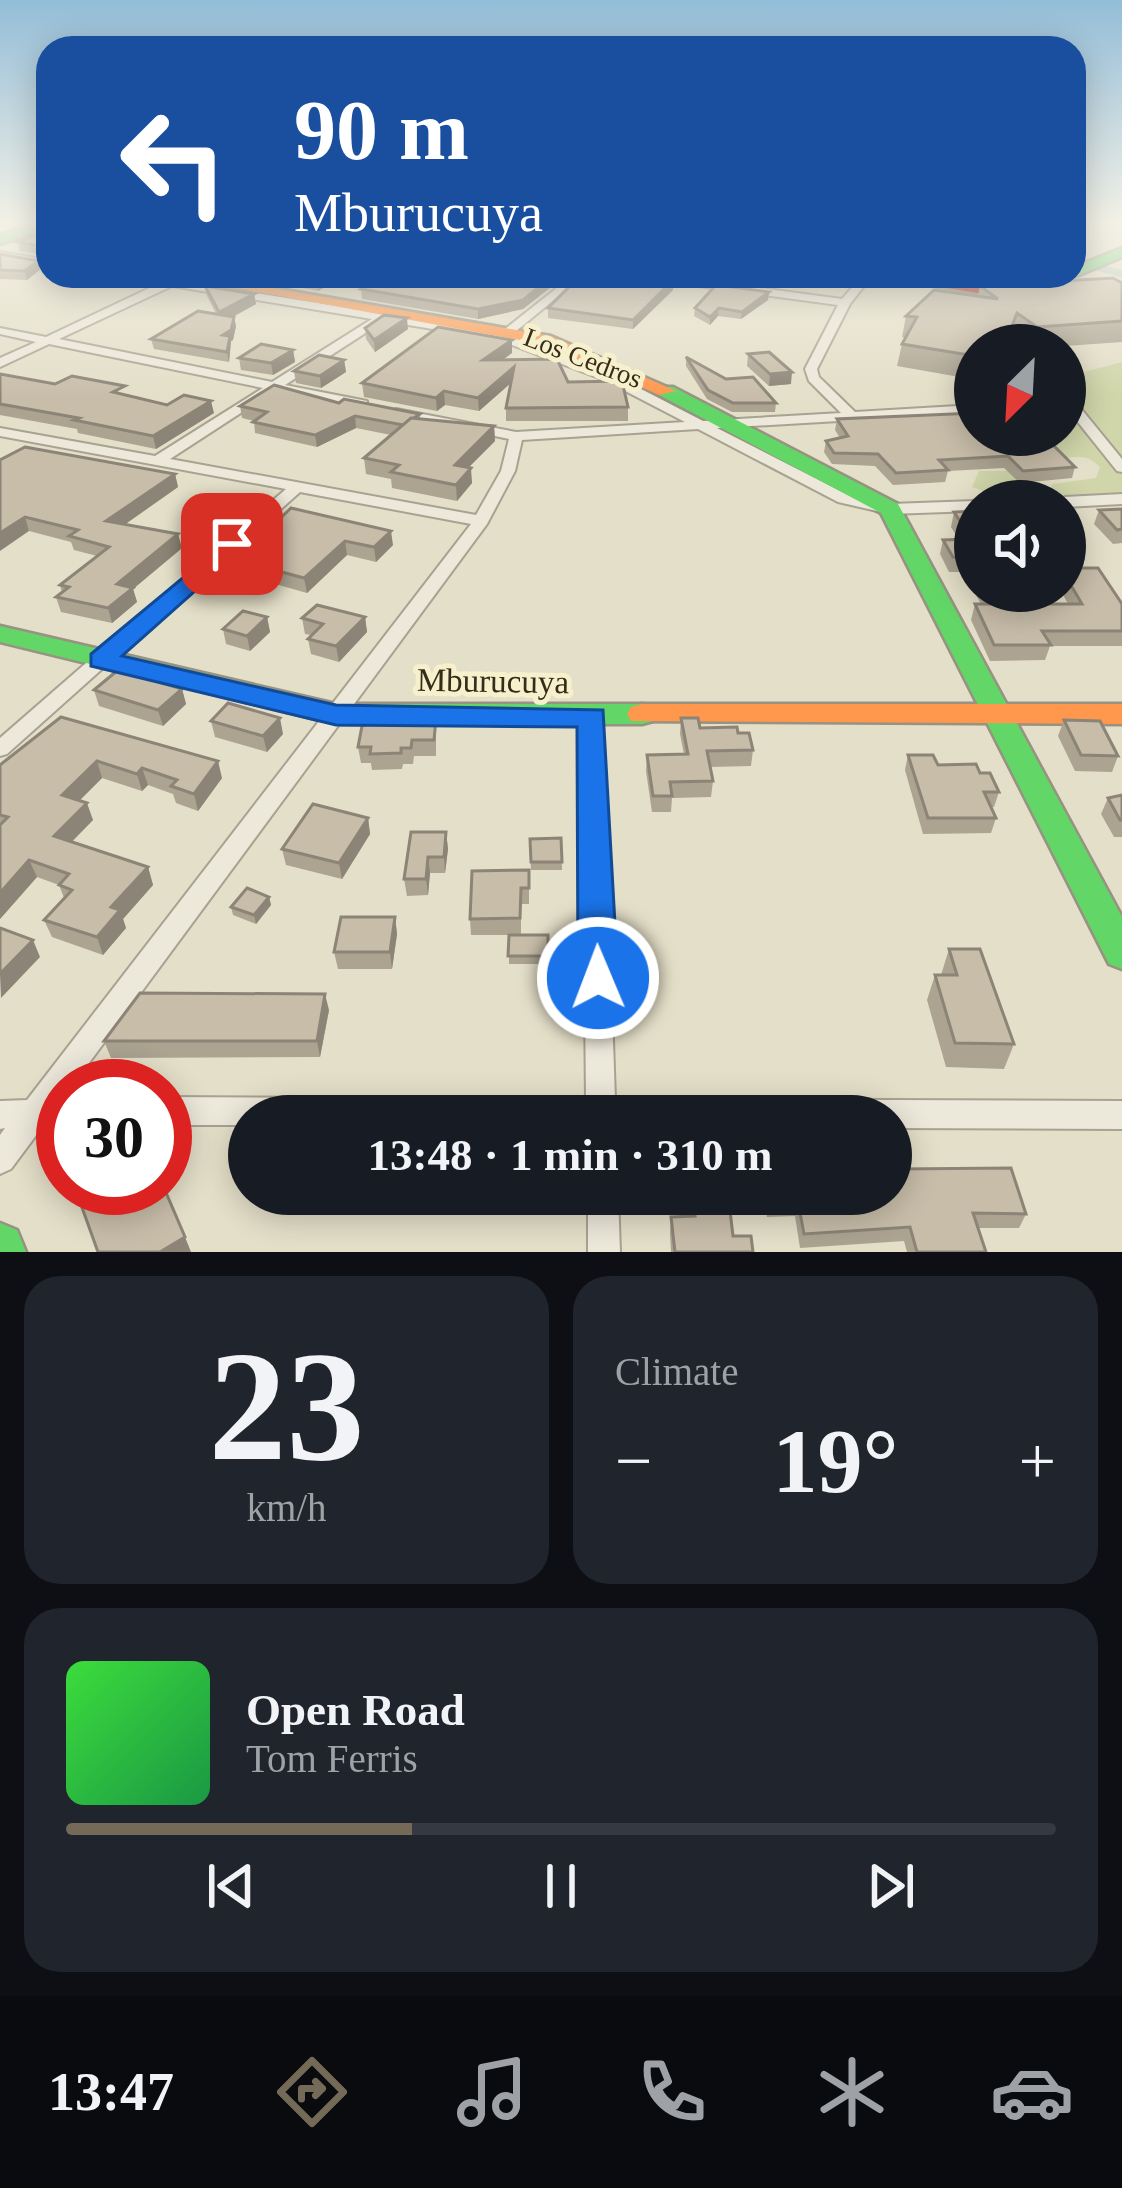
<!DOCTYPE html>
<html lang="en">
<head>
<meta charset="utf-8">
<style>
  :root { --surface:#171b24; --page:#20242c; --text:#f1f3f6; --muted:#9ea1a6; --line:#363941; --accent:#746a57 }
  body { margin:0; font-family:Georgia,serif; background:var(--page); color:var(--text); height:100vh; display:flex; flex-direction:column; font-size:45px; white-space:nowrap }
  * { box-sizing:border-box; margin:0 }
  p { font-size:39px; color:var(--muted) }
  .icon { flex:none; width:66px; height:66px; fill:none; stroke:currentColor; stroke-width:2; stroke-linecap:round; stroke-linejoin:round }
  .map { position:relative; height:1252px; overflow:hidden }
  .side { display:flex; flex-direction:column; gap:24px; padding:24px; background:#0d0f14; flex:1 }
  .side>* { flex:none }
  .hud { position:absolute; left:36px; top:36px; width:1050px; height:252px; border-radius:36px; box-shadow:0 6px 30px #0003; background:#1a4fa0; color:#fff; overflow:hidden }
  .needle { width:78px; rotate:204deg }
  .buttons { position:absolute; left:954px; top:324px; display:grid; gap:24px }
  .buttons a { display:grid; place-items:center; width:132px; height:132px; border-radius:50%; background:var(--surface); box-shadow:0 6px 30px #0003; font-size:60px }
  .speed { position:absolute; left:36px; top:1059px; display:flex; gap:24px; font-size:60px; font-weight:700; text-align:center }
  .speed>* { display:grid; place-content:center; width:156px; height:156px; border-radius:50%; background:var(--surface); box-shadow:0 6px 30px #0003; line-height:1 }
  .speed .limit { border:18px solid #d22; background:#fff; color:#111 }
  .pin { position:absolute; display:grid; place-items:center; width:102px; height:102px; color:#fff; margin:-51px; border-radius:24px; box-shadow:0 6px 18px #0006 }
  .me { position:absolute; width:132px; margin:-66px; rotate:359deg; stroke-linejoin:round; filter:drop-shadow(0 0 9px #0008) }
  .turn { display:flex; align-items:center; gap:42px; height:252px; padding:0 60px; font-size:54px }
  .turn .icon { width:156px; height:156px; stroke-width:2.5 }
  .turn b { display:block; font-size:84px; line-height:102px }
  .big { font-size:90px; font-weight:700; line-height:1.1 }
  .side .widget { flex:1; display:flex; flex-direction:column; justify-content:center; gap:18px; min-width:0; padding:0 42px; border-radius:36px; background:var(--page) }
  .side .dial { align-items:center; gap:0 }
  .dial b { font-size:156px; line-height:1 }
  .song { display:flex; align-items:center; gap:36px }
  .cover { width:144px; height:144px; border-radius:18px; background:linear-gradient(135deg,hsl(120 70% 55%),hsl(140 70% 35%)) }
  .played { height:12px; border-radius:6px; background:linear-gradient(90deg,var(--accent) 35%,var(--line) 35%) }
  .keys { display:flex; justify-content:space-around; direction:ltr }
  .heat { display:flex; justify-content:space-between; align-items:center; font-size:66px; direction:ltr }
  .side .tiles { flex:1; display:grid; gap:24px; grid-template-columns:1fr 1fr }
  .widget:last-child { grid-column:span 2 }
  .trip { position:absolute; left:228px; top:1095px; width:684px; height:120px; border-radius:60px; background:var(--surface); box-shadow:0 6px 30px #0003; font-weight:700; line-height:120px; text-align:center }
  .tabs { display:flex; height:192px; justify-content:space-around; align-items:center; background:#090b0e; color:var(--muted) }
  .tabs .icon { width:84px; height:84px }
  .tabs .on { color:var(--accent) }
  .tabs b { font-size:54px; color:var(--text) }
  .map>svg:first-child { display:block }
</style>
</head>
<body>
<div class="map">
<svg width="1122" height="1252" viewBox="0 0 1122 1252">
  <rect width="100%" height="100%" fill="#e4dfc8"/>
  <!-- green -->
  <path fill="#d0d6a9" d="M1122,362V498L1012,501L972,487L979,471H1017L1021,490L1048,496L1052,484L1096,478L1100,467C1084,450 1066,457 1047,467L1042,435H1065V377Z"/>
  <g fill="none" stroke-linecap="round" stroke-linejoin="round">
    <!-- canal -->
    <path fill="#b4cabf" fill-rule="evenodd" d="M1074,257L1122,270V278L1074,264Z"/>
    <!-- street casing -->
    <g stroke="#a8a292" stroke-width="4">
      <g id="street">
        <path d="M0,252L48,260V266L0,258Z"/>
        <path d="M128,276H151L380,313L385,312L390,315L500,333L572,276H583L510,336L612,374L703,421L841,413L809,381L805,369L838,305L647,279L642,276H669L842,299L862,276H872L850,304L817,369L819,377L855,412L975,405V413L717,428L848,495L890,504L975,501V511L890,514L838,502L698,429L522,440L515,471L487,524L72,1086H63V1125L43,1126L11,1169L0,1174V1135L5,1128L0,1129V1101L27,1100L471,524L300,492L7,754L0,756V738L286,489L0,436V428L155,456L263,388L49,344L0,367V358L36,342L0,334V328L46,337L160,283ZM172,286L372,319L272,382L59,339ZM384,321L499,340L604,380L685,422L516,432L396,409V415L509,439L501,471L476,515L170,459L276,390L367,407V401L285,385Z"/>
        <path d="M1065,403L1078,405L1122,459V472L1117,471L1069,411H1065Z"/>
        <path d="M1122,494V504L1065,507V501H1058L1065,497Z"/>
        <path d="M592,710L599,712L602,717L615,1099L1122,1101V1129L891,1128V1116H249V1125H165V1097L586,1099L582,717L585,712Z"/>
        <path d="M588,1194H618L620,1252H588Z"/>
      </g>
    </g>
    <!-- fast casing -->
    <g stroke="#989282" stroke-width="5">
      <g id="fast">
        <path d="M39,222H48V228L0,244V235Z"/>
        <path d="M1122,248V257L1079,275L1072,276L1074,267Z"/>
        <path d="M659,387H673L898,504L1122,917V969L1109,964L881,513L659,395Z"/>
        <path d="M0,626L336,704H642L653,707L657,714L653,721L642,724H336L0,642Z"/>
        <path d="M0,1223L17,1230L26,1252H0Z"/>
      </g>
    </g>
    <!-- slow casing -->
    <g stroke="#989282" stroke-width="5">
      <g id="slow">
        <path d="M170,276H204L551,336L676,391L659,395L547,345Z"/>
        <path d="M642,704H1122V724L631,721L627,714L631,707Z"/>
      </g>
    </g>
    <!-- jam casing -->
    <g stroke="#989282" stroke-width="5">
      <path id="jam" d="M875,276L977,283L1071,276L977,293Z"/>
    </g>
    <!-- street -->
    <use href="#street" fill="#ece8da" fill-rule="evenodd"/>
    <!-- fast -->
    <use href="#fast" fill="#63d668" fill-rule="evenodd"/>
    <!-- slow -->
    <use href="#slow" fill="#ff974d" fill-rule="evenodd"/>
    <!-- jam -->
    <use href="#jam" fill="#b3261e" fill-rule="evenodd"/>
  </g>
  <!-- wall -->
  <g fill="#aca391">
    <path d="M48,230V255L20,251L18,242Z"/>
    <path d="M0,254L41,269L27,280L0,279Z"/>
    <path d="M238,276H345L318,291Z"/>
    <path d="M366,276H565L523,309L478,319L362,299L361,289L371,283Z"/>
    <path d="M729,276H852L848,281L832,279L827,287L729,279Z"/>
    <path d="M1122,283V342L1065,346L1026,345L1012,334L1008,345H975V370L971,379L897,366L902,344L905,338L902,337L906,316L978,296L980,286Z"/>
    <path d="M205,286L254,294L256,304L233,317L236,326L233,340L231,341L229,362L154,349L151,339L216,314L207,296Z"/>
    <path d="M673,290L633,329L548,318V308Z"/>
    <path d="M769,292L768,300L741,319L718,316L710,325L694,316L695,308Z"/>
    <path d="M365,328L408,329L375,352L366,339Z"/>
    <path d="M293,350L295,362L273,375L241,370L239,358Z"/>
    <path d="M512,353L502,360L568,382L628,407V421H506V408L511,383L479,411L445,405L437,411L364,397L362,383Z"/>
    <path d="M748,354L791,384L769,386L747,366Z"/>
    <path d="M686,357L726,379L776,403L775,412H732L707,399L686,366Z"/>
    <path d="M344,360L346,372L321,388L296,383L294,371Z"/>
    <path d="M0,374L127,396L214,413L156,449L78,433L77,429L0,415Z"/>
    <path d="M339,403L420,414V419L494,426L495,441L469,467L472,483L457,501L392,488L391,479L366,474L364,458L391,435L356,428L317,447L255,433L254,421L242,418L240,406Z"/>
    <path d="M837,419L1075,467L1072,478L1020,483L1004,468L948,471L945,482L893,485L875,466L832,464L824,452L826,441L840,438L835,430Z"/>
    <path d="M0,460L175,474L178,487L125,524L182,548L133,589L137,602L112,623L61,612L56,597L62,592L60,585L97,556L74,550L71,542L29,531Z"/>
    <path d="M291,508L393,545L376,562L347,555L307,593L240,574L237,560Z"/>
    <path d="M1122,509V543L1113,544L1094,524L1099,510Z"/>
    <path d="M975,511V591H1030L1039,604H1068L1061,591H1065V568L1122,604V646H1050L1045,660L990,661L971,620L975,604H981L963,572H949L940,554L943,540H959L951,527L954,512Z"/>
    <path d="M267,617L270,632L250,651L226,644L223,629Z"/>
    <path d="M365,617L367,632L339,662L311,654L308,639L311,635L305,634L302,618Z"/>
    <path d="M182,689L186,704L163,726L99,706L94,690Z"/>
    <path d="M61,717L222,778L198,811L176,803L173,794L148,785L142,791L102,778L80,800L93,820L72,842L148,867L153,885L123,919L126,928L103,955L52,937L44,920L64,898L59,885L37,877L0,919V765Z"/>
    <path d="M681,718L753,750L751,766L710,767L713,781L711,797L672,798L671,812H652L646,771L647,755L684,754L680,734Z"/>
    <path d="M436,719V756H414L413,764H403L402,769L372,770L371,763H361L358,747Z"/>
    <path d="M1064,720L1118,756L1112,772L1075,771L1058,736Z"/>
    <path d="M211,721L283,734L267,752L215,737Z"/>
    <path d="M908,755L938,765L980,773L999,792L994,807H991L996,818L991,833L923,834L905,770Z"/>
    <path d="M1122,795V837H1114L1101,814L1108,798Z"/>
    <path d="M368,818L370,834L342,879L286,865L282,849Z"/>
    <path d="M446,832L448,849L445,873H430L428,895L407,896L404,879Z"/>
    <path d="M561,838L562,870H531L530,839Z"/>
    <path d="M529,870V904H521V935H548V964H509V935H471L470,919Z"/>
    <path d="M269,897L271,905L256,924L233,915L231,907Z"/>
    <path d="M395,917L397,934L392,969H338L334,952Z"/>
    <path d="M949,949L1014,1044L1004,1069L946,1067L927,1000L935,975H941Z"/>
    <path d="M329,1010L320,1057L111,1058L104,1041Z"/>
    <path d="M898,1169L1026,1214L1019,1228H978L986,1252H907L904,1241L800,1248L795,1216L767,1217L764,1194H891Z"/>
    <path d="M693,1194L733,1236L753,1252H671L670,1233L671,1217H691Z"/>
  </g>
  <!-- shaded-wall -->
  <g fill="#8c8476">
    <path d="M39,261L41,269L27,280L24,271Z"/>
    <path d="M328,276H345L318,291L317,282Z"/>
    <path d="M553,276H565L523,309L478,319V309Z"/>
    <path d="M673,280V290L633,329V320Z"/>
    <path d="M769,292L768,300L741,319L742,312Z"/>
    <path d="M254,294L256,304L221,323L219,312Z"/>
    <path d="M719,308L718,316L710,325V317Z"/>
    <path d="M234,317L236,326L233,340L231,341L229,362L223,335Z"/>
    <path d="M407,318L408,329L375,352L374,340Z"/>
    <path d="M512,340V353L484,373L483,360Z"/>
    <path d="M293,350L295,362L273,375L271,363Z"/>
    <path d="M344,360L346,372L321,388L320,376Z"/>
    <path d="M514,367V380L479,411L478,398Z"/>
    <path d="M792,372L791,384L769,386L770,374Z"/>
    <path d="M444,391L445,405L437,411L436,398Z"/>
    <path d="M211,401L214,413L156,449L153,436Z"/>
    <path d="M355,416L356,428L317,447L315,435Z"/>
    <path d="M494,426L495,441L456,480L455,465Z"/>
    <path d="M471,468L472,483L457,501L456,485Z"/>
    <path d="M175,474L178,487L110,535L106,521Z"/>
    <path d="M25,517L29,531L0,551V533Z"/>
    <path d="M391,531L393,545L376,562L374,547Z"/>
    <path d="M178,534L182,548L133,589L137,602L112,623L108,608L117,584Z"/>
    <path d="M345,541L347,555L307,593L304,578Z"/>
    <path d="M267,617L270,632L250,651L247,636Z"/>
    <path d="M365,617L367,632L339,662L336,646Z"/>
    <path d="M182,689L186,704L163,726L158,710Z"/>
    <path d="M280,718L283,734L267,752L263,736Z"/>
    <path d="M97,761L102,778L68,812L62,795Z"/>
    <path d="M218,761L222,778L198,811L194,794Z"/>
    <path d="M142,768L148,785L142,791L137,774Z"/>
    <path d="M87,803L93,820L60,853L54,836Z"/>
    <path d="M368,818L370,834L342,879L339,863Z"/>
    <path d="M446,832L448,849L445,873L444,857Z"/>
    <path d="M428,857L430,873L428,895L426,879Z"/>
    <path d="M29,860L37,877L0,919V893Z"/>
    <path d="M148,867L153,885L123,919L126,928L103,955L97,937L111,907Z"/>
    <path d="M269,897L271,905L256,924L254,915Z"/>
    <path d="M395,917L397,934L392,969L390,952Z"/>
    <path d="M33,940L40,957L1,998L0,974Z"/>
    <path d="M325,994L329,1010L320,1057L317,1041Z"/>
    <path d="M185,1237L191,1252H160Z"/>
  </g>
  <!-- building -->
  <g fill="#c8bda9" stroke="#8c8476" stroke-width="3">
    <path d="M48,230V249L46,247L18,242Z"/>
    <path d="M0,254L39,261L24,271L0,270Z"/>
    <path d="M285,276H328L317,282Z"/>
    <path d="M371,276H553L523,300L478,309L361,289L374,281Z"/>
    <path d="M580,276H654L673,280L633,320L548,308Z"/>
    <path d="M1113,278L1122,283V321L1037,327L1017,313L1005,345H975V356L902,344L917,317L906,316L934,290L998,299L980,286Z"/>
    <path d="M716,285L769,292L742,312L719,308L710,317L695,308Z"/>
    <path d="M205,286L254,294L219,312Z"/>
    <path d="M198,311L234,317L231,330L223,335L230,336L227,352L151,339Z"/>
    <path d="M384,315L407,318L374,340L365,328Z"/>
    <path d="M438,327L512,340L483,360L557,359L568,382L622,381L628,407L506,408L514,367L478,398L444,391L436,398L362,383Z"/>
    <path d="M261,344L293,350L271,363L239,358Z"/>
    <path d="M769,352L792,372L770,374L748,354Z"/>
    <path d="M319,355L344,360L320,376L294,371Z"/>
    <path d="M686,357L726,379L753,377L776,403H733L708,390Z"/>
    <path d="M0,374L55,384L72,376L125,386L113,392L167,405L184,395L211,401L153,436L74,420L79,418L0,404Z"/>
    <path d="M274,385L339,403L344,399L420,414L403,425L355,416L315,435L253,422L267,412L240,406Z"/>
    <path d="M975,413V435H1043L1075,467L1023,471L1008,456L939,460L948,470L896,473L878,454L834,453L826,441L848,436L837,419Z"/>
    <path d="M411,418L494,426L455,465L471,468L456,485L391,472L399,465L364,458Z"/>
    <path d="M25,447L175,474L106,521L178,534L117,584L133,588L108,608L56,597L69,587L60,585L109,547L69,536L78,530L25,517L0,533V460Z"/>
    <path d="M291,508L391,531L374,547L345,541L304,578L237,560Z"/>
    <path d="M1122,509V529L1117,530L1099,510Z"/>
    <path d="M975,511V572L967,557H953L943,540L972,539L954,512Z"/>
    <path d="M1065,568H1098L1122,604V631H1042L1051,645H994L975,604H994L986,591H1030L1039,604H1082L1065,575Z"/>
    <path d="M317,605L365,617L336,646L308,639L323,624L302,618Z"/>
    <path d="M243,611L267,617L247,636L223,629Z"/>
    <path d="M118,670L182,689L158,710L94,690Z"/>
    <path d="M228,703L280,718L263,736L211,721Z"/>
    <path d="M61,717L218,761L194,794L171,786L177,780L142,768L137,774L97,761L62,795L87,803L54,836L148,867L111,907L120,910L97,937L44,920L72,890L59,885L69,874L29,860L0,893V825L8,817L0,815V765Z"/>
    <path d="M390,717L436,719L434,740H412L411,748H401V753L370,754L371,747H358L362,726Z"/>
    <path d="M681,718H698L700,728L737,727L738,733H749L753,750L707,751L713,781L670,782L672,796H653L647,755L688,754Z"/>
    <path d="M1064,720L1100,721L1118,756L1081,755Z"/>
    <path d="M908,755H933L938,765L976,764L980,773H990L999,792H984L996,818H928Z"/>
    <path d="M1122,795V820H1120L1108,798Z"/>
    <path d="M313,804L368,818L339,863L282,849Z"/>
    <path d="M411,832H446L444,857H428L426,879H404Z"/>
    <path d="M561,838L562,862H531L530,839Z"/>
    <path d="M529,870V888H521L520,918L470,919L472,871Z"/>
    <path d="M247,888L269,897L254,915L231,907Z"/>
    <path d="M341,917H395L390,952H334Z"/>
    <path d="M0,928L33,940L0,974Z"/>
    <path d="M509,935H548V956H508Z"/>
    <path d="M949,949H980L1014,1044L955,1043L935,975H957Z"/>
    <path d="M140,993L325,994L317,1041H104Z"/>
    <path d="M891,1151H893L898,1169L1011,1168L1026,1214L973,1213L986,1252H917L910,1227L804,1234L798,1202H770L769,1194H891Z"/>
    <path d="M75,1188H164L185,1237L160,1252H98Z"/>
    <path d="M693,1194H728L733,1236H751L753,1252H675L671,1217L695,1216Z"/>
  </g>
  <!-- sky -->
  <linearGradient id="sky" x2="0" y2="1"><stop stop-color="#93bdd8"/><stop offset="0.56" stop-color="#f3f1e6"/><stop offset="1" stop-color="#f3f1e6" stop-opacity="0"/></linearGradient>
  <rect width="1122" height="397" fill="url(#sky)"/>
  <!-- route -->
  <path fill="#1a73e8" stroke="#114b97" stroke-width="3" d="M232,537L241,539V550L122,656L336,705L603,710L618,978L612,990L598,995L584,990L578,978L577,727L336,725L91,666V654Z"/>
  <g text-anchor="middle" stroke-width="10" stroke-linejoin="round" paint-order="stroke">
    <!-- far-street labels -->
    <g font-size="27" fill="#372b1a" stroke="#f7f0cc">
      <text transform="translate(583 358) rotate(21)" y="9">Los Cedros</text>
    </g>
    <!-- street labels -->
    <g font-size="33" fill="#372b1a" stroke="#f7f0cc">
      <text transform="translate(493 680) rotate(1)" y="12">Mburucuya</text>
    </g>
  </g>
</svg>
<div class="buttons">
<a><svg class="needle" viewBox="-14 -14 28 28"><path d="M0-13l5 13h-10z" fill="#e53935"/><path d="M0 13l5-13h-10z" fill="#9ea1a6"/></svg></a>
<a><svg class="icon" aria-label="sound" viewBox="0 0 24 24"><path d="M4 9h4l5-4v14l-5-4H4zM17 9q2 3 0 6"/></svg></a>
</div>
<div class="speed"><div class="limit">30</div></div>
<div class="pin" style="left:232px;top:544px;background:#d93025"><svg class="icon" aria-label="arrive" viewBox="0 0 24 24"><path d="M6 21V4h12l-3 4 3 4H6"/></svg></div>
<svg class="me" style="left:598px;top:978px" viewBox="-20 -20 40 40"><circle r="17" fill="#1a73e8" stroke="#fff" stroke-width="3"/><path d="M0-11L8 9 0 5-8 9z" fill="#fff"/></svg>
<div class="trip">13:48 · 1 min · 310 m</div>
<div class="hud">
<div class="turn"><svg class="icon" aria-label="left" viewBox="0 0 24 24"><path d="M17 20v-9H6M10 6l-5 5 5 5"/></svg><div><b>90 m</b>Mburucuya</div></div>
</div>
</div>
<section class="side">
<div class="tiles">
<div class="widget dial"><b>23</b><p>km/h</p></div>
<div class="widget"><p>Climate</p>
<div class="heat"><a>−</a><b class="big">19°</b><a>+</a></div>
</div>
<div class="widget">
<div class="song"><i class="cover"></i><div><b>Open Road</b><p>Tom Ferris</p></div></div>
<div class="played"></div>
<div class="keys"><svg class="icon" aria-label="previous" viewBox="0 0 24 24"><path d="M18 5L8 12l10 7zM5 5v14"/></svg><svg class="icon" aria-label="pause" viewBox="0 0 24 24"><path d="M8 5v14M16 5v14"/></svg><svg class="icon" aria-label="next" viewBox="0 0 24 24"><path d="M6 5l10 7-10 7zM19 5v14"/></svg></div>
</div>
</div>
</section>
<nav class="tabs">
<b>13:47</b>
<svg class="icon on" aria-label="directions" viewBox="0 0 24 24"><path d="M12 3l9 9-9 9-9-9zM9 14v-3h6M13 9l2 2-2 2"/></svg>
<svg class="icon" aria-label="music" viewBox="0 0 24 24"><path d="M9 18V5l10-2v13"/><circle cx="6" cy="18" r="3"/><circle cx="16" cy="16" r="3"/></svg>
<svg class="icon" aria-label="phone" viewBox="0 0 24 24"><path d="M5 4h4l2 5-3 2q2 4 5 5l2-3 5 2v4C11 20 4 13 5 4z"/></svg>
<svg class="icon" aria-label="climate" viewBox="0 0 24 24"><path d="M12 3v18M4 7l16 10M4 17L20 7"/></svg>
<svg class="icon" aria-label="car" viewBox="0 0 24 24"><path d="M5 17H2v-5l4-1 3-4h7l3 4 3 1v5h-3M9 17h6M6 11h13"/><circle cx="7" cy="17" r="2"/><circle cx="17" cy="17" r="2"/></svg>
</nav>
</body>
</html>
